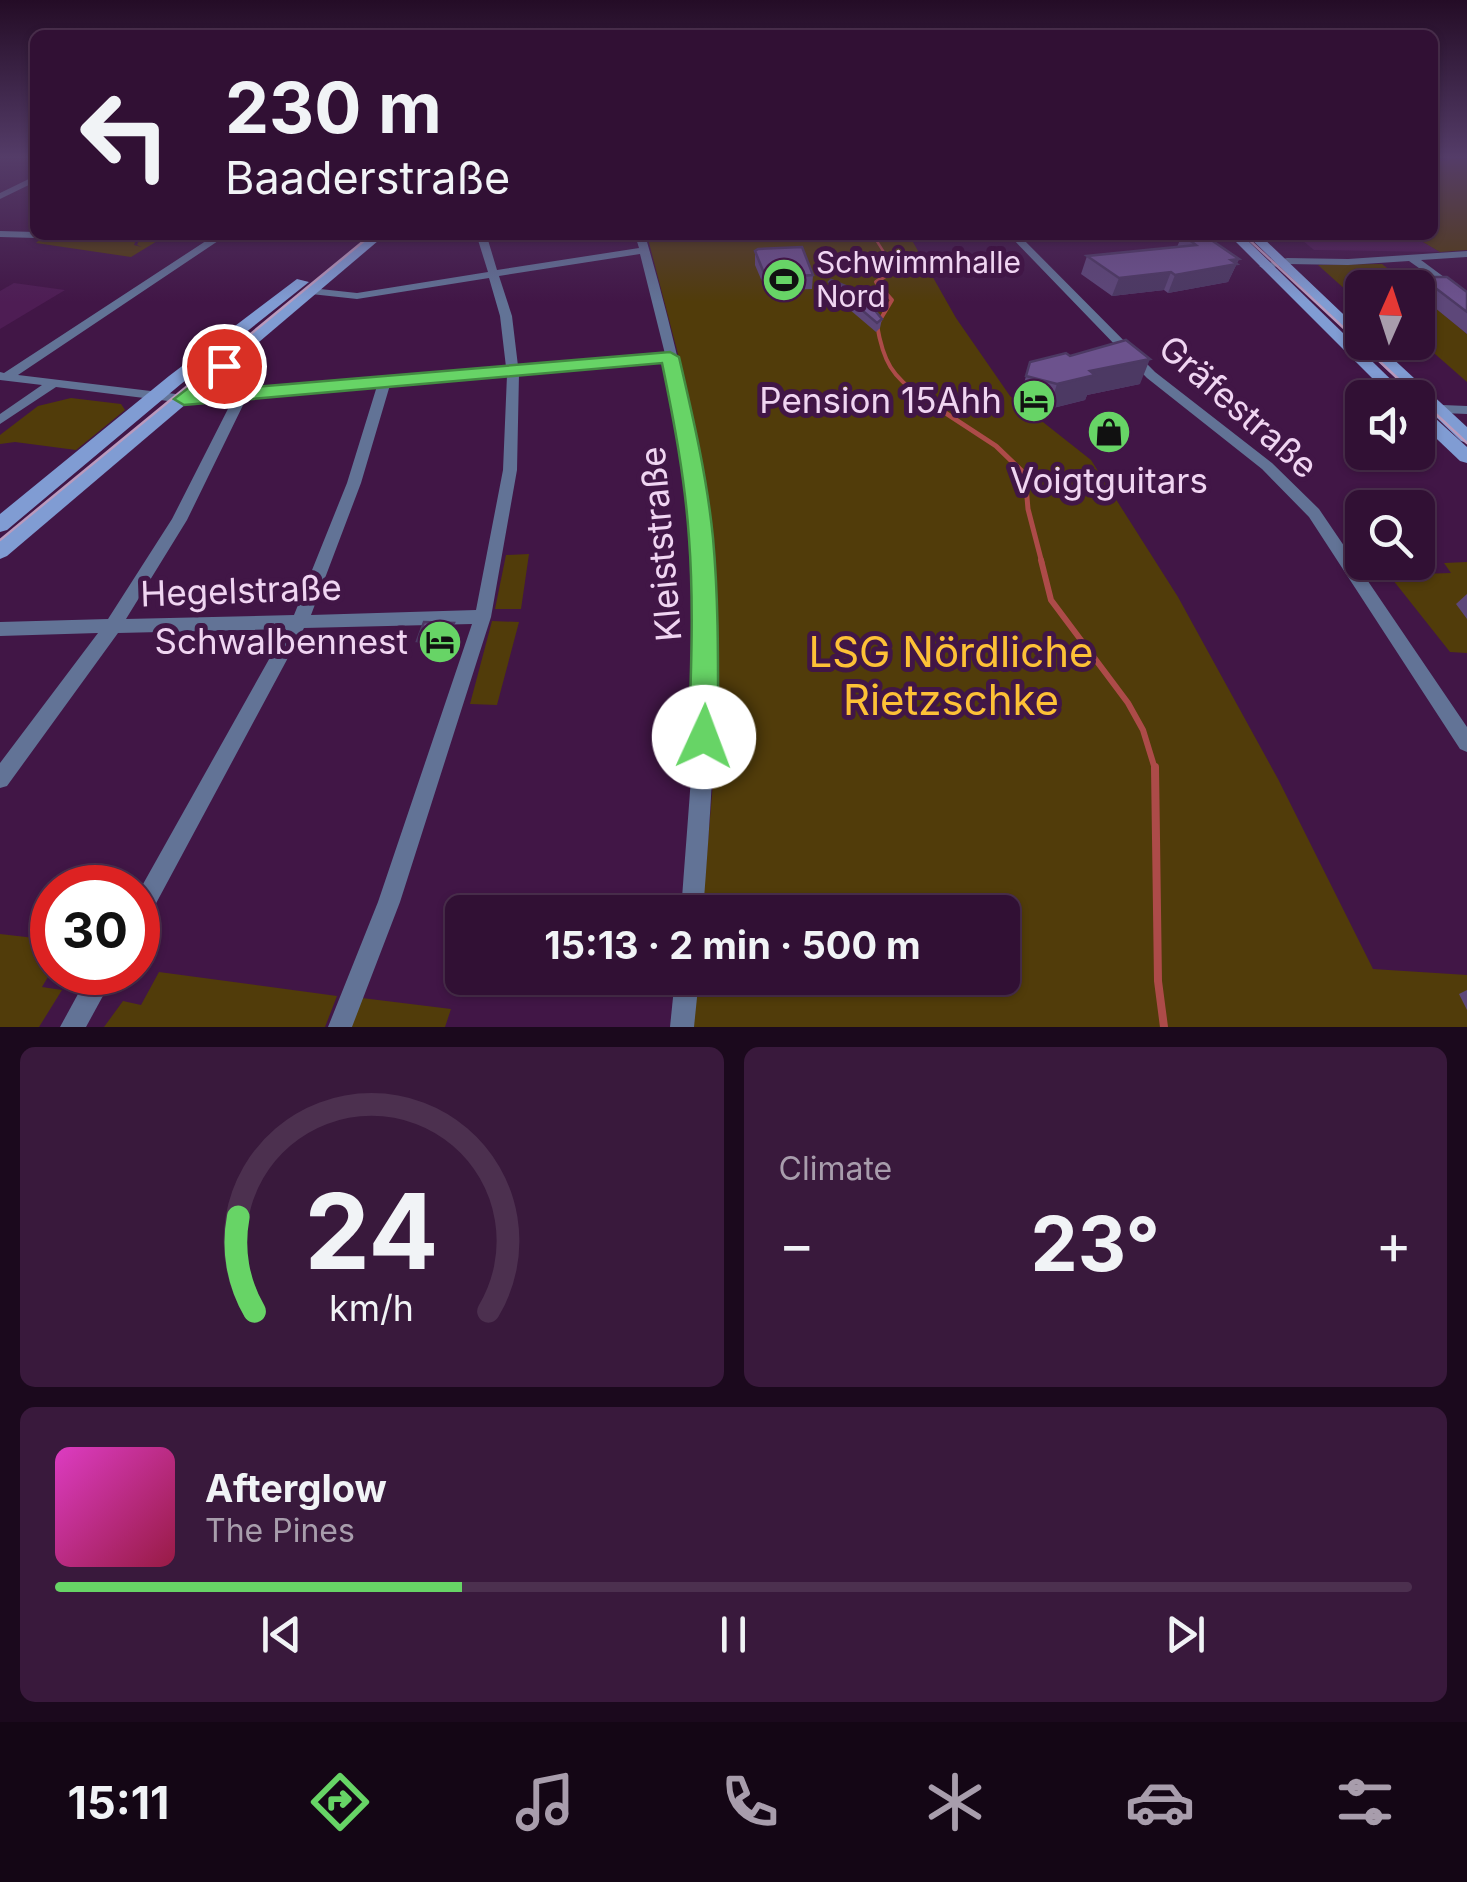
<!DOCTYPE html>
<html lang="en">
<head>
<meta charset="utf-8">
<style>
  :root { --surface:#311034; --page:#39193c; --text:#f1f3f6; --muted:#a89dac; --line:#4c304f; --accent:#67d466 }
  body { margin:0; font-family:Inter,sans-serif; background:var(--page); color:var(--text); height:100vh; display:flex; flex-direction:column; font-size:38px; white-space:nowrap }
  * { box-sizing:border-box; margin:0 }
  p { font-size:32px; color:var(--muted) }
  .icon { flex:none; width:55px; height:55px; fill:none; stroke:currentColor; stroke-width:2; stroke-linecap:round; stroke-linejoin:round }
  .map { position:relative; height:1027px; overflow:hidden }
  .details { display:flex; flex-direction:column; gap:20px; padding:20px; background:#1b091d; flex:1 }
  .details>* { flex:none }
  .hud { position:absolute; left:30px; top:30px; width:1408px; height:210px; border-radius:15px; box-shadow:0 2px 8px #0004,0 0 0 2px var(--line); background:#311034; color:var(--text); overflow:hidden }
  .needle { width:65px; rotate:3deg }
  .fabs { position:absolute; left:1345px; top:270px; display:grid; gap:20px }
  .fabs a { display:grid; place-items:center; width:90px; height:90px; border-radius:15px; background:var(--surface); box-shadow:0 2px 8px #0004,0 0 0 2px var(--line); font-size:50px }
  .speed { position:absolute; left:30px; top:865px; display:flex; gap:20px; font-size:50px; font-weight:700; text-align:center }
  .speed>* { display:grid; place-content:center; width:130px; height:130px; border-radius:50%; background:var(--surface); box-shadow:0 2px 8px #0004,0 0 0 2px var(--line); line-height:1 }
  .speed .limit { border:15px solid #d22; background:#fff; color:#111 }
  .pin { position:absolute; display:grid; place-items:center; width:85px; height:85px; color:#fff; margin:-42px; border:5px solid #fff; border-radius:50%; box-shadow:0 2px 10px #0007 }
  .me { position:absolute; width:110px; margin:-55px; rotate:2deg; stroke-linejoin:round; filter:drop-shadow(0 0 8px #0008) }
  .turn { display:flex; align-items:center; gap:35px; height:210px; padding:0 30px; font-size:45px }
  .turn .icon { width:130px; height:130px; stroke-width:2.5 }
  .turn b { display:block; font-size:70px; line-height:85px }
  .big { font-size:75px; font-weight:700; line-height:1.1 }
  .details .widget { flex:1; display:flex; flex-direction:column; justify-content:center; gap:15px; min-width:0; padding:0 35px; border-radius:15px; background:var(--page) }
  .details .dial { align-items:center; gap:0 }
  .dial svg { height:260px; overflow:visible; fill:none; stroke:var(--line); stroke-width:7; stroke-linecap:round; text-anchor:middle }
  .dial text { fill:var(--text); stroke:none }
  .song { display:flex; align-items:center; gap:30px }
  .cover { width:120px; height:120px; border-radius:15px; background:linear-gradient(135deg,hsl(310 70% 55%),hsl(340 70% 35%)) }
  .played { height:10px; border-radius:5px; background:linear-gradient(90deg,var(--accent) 30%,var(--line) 30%) }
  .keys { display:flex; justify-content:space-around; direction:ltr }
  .heat { display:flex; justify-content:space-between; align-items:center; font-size:55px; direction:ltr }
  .details .tiles { flex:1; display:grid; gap:20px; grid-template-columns:1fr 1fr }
  .widget:last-child { grid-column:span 2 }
  .trip { position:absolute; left:445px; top:895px; width:575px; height:100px; border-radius:15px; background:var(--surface); box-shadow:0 2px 8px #0004,0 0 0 2px var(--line); font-weight:700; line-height:100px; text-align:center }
  .dock { display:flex; height:160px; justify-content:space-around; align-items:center; background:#140615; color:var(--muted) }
  .dock .icon { width:70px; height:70px }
  .dock .selected { color:var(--accent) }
  .dock b { font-size:45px; color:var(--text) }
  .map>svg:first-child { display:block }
</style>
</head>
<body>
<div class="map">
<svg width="1467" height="1027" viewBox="0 0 1467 1027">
  <rect width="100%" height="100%" fill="#411646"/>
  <!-- built -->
  <g fill="#4e1d54">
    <path d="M1296,235H1411L1440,252L1314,250Z"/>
    <path d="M14,283L65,290L0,329V291Z"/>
  </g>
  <!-- green -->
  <g fill="#513c0a">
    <path d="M1447,158L1467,159V250L1440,252L1411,235H1432L1433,162L1450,160Z"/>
    <path d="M45,235H138L134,245L142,247L137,245L141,235H167L131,257L36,243Z"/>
    <path d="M647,235H909L956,318L1010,396L1091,460L1178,597L1278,779L1373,969L1467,975V1027H693L697,978H1002V912H702L716,748L714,567L679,358Z"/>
    <path d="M1382,264L1411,287L1347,291L1318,265Z"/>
    <path d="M1418,293L1467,334V382L1418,339Z"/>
    <path d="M71,398L121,404L125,410L76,450L15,442L0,444V435L38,406Z"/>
    <path d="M529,554L521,609H495L506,555Z"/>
    <path d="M1467,562V653L1450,652L1389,575L1451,573L1444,563Z"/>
    <path d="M492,621L519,622L497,705L470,704Z"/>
    <path d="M0,934L52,940V970L42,987L62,990L39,1027H0Z"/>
    <path d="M159,972L337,996L325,1027H104L123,1001L141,1005Z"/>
    <path d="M362,998L451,1009L445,1027H351Z"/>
  </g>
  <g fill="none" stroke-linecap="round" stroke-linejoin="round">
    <!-- stream-far4 -->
    <path stroke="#ad4b49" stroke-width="2.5" d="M873,235L892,265"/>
    <!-- stream-far3 -->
    <path stroke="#ad4b49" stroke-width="4" d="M890,263L895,270L876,282L892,300L877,325C883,361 892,377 922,397"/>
    <!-- stream-far2 -->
    <path stroke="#ad4b49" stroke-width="5" d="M918,395L996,446L1025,474L1028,509L1042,563"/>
    <!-- stream-far1 -->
    <path stroke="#ad4b49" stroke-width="6" d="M1041,560L1051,600L1128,703L1143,730L1155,769"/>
    <!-- stream -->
    <path stroke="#ad4b49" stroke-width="8" d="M1155,767L1158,981L1164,1027"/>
    <!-- minor -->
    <g fill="#627396" fill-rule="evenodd">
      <path d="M35,176V182L0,199V193Z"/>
      <path d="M0,231L35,232V235H41L36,238L0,237Z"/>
      <path d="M215,235H227L18,375L184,395L506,367L500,316L489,278L357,299L311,294L306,291L311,288L357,293L488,272L478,240L483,237L488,240L497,270L639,248L635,235H645C676,341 702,451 711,563C720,678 712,797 703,912H681C688,812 698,713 697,613C695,528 684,443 666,361L519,374L517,470L491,617L400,902L352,1027H328L378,902L472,624L304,628L146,922L138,925V893L286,629L118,633L7,786L0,788V763L98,633L0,636V622L108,619L172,519L233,399L184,403L56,387L0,424V414L42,385L0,380V372L4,373ZM640,254L665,354L518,366L512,316L499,276ZM507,375L503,470L476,610L311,615L361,483L390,385ZM377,386L347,483L294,615L126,619L187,520L247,397Z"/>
      <path d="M1009,235H1019L1155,372L1272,463L1319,509L1467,727V752L1460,749L1309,517L1262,469L1147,378Z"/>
      <path d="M1467,251V257L1421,260L1467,294V302L1409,261L1348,265L1287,264L1264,269L1259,266L1287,258L1348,259Z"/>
      <path d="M1418,404L1467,406V414L1418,412Z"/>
      <path d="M90,972H116L86,1027H60Z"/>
      <path d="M675,978H699L694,1027H670Z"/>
    </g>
    <!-- secondary -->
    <g fill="#809cd3" fill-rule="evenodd">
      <path d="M371,235H385L7,556L0,559V540Z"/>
      <path d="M1229,235H1242L1410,398H1392Z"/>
      <path d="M1247,235H1260L1362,332V342H1375L1467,427V443L1461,441Z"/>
      <path d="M297,279L309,282L181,384L7,530L0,532V514L169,376Z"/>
      <path d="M1418,407L1424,408L1467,447V463L1460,461L1418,421Z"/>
    </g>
    <!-- tram -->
    <g stroke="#ba9abd" stroke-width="2.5">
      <path d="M1244,235L1467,443"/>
      <path d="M0,540L371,235"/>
    </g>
  </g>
  <!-- wall -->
  <g fill="#5d4779">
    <path d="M1182,235L1239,259L1228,282L1168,293L1164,290L1112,296L1081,274L1087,256L1177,247Z"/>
    <path d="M755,251L813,275L812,289L766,291L755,265Z"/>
    <path d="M1421,277L1467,292V334L1418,294V288H1414Z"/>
    <path d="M829,282L882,319L880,328L876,332L829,292Z"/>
    <path d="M1070,356L1140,384L1087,395L1085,400L1049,409L1019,401L1030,362Z"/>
    <path d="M1467,594V619L1456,604Z"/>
    <path d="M454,623L457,633L451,651H422L417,641Z"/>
    <path d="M1467,990V1010L1459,994Z"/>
  </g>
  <!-- shaded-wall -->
  <g fill="#4c3963">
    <path d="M1239,259L1228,282L1168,293L1175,275Z"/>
    <path d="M1171,272L1164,290L1112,296L1119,278Z"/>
    <path d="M1150,359L1140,384L1087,395L1085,400L1049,409L1057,384L1090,371Z"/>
    <path d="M454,623L457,633L451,651L447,641Z"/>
  </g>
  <!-- building -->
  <g fill="#6c528d" stroke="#4c3963" stroke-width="2.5">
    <path d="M1183,235H1204L1239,259L1231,260L1237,264L1175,275L1171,272L1119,278L1087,256L1196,245Z"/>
    <path d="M802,247L813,275L766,278L755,251L758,249Z"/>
    <path d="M1421,277H1447L1467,292V312Z"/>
    <path d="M831,280L860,292L882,319L877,323L829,282Z"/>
    <path d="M1126,340L1150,359L1090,371L1095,375L1057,384L1026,376L1030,362L1066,353L1070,356Z"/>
    <path d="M424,622L454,623L447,641H417Z"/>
  </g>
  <!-- sky -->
  <linearGradient id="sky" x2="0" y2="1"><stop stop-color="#240c26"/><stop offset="0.52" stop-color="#543c68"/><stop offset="1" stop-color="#543c68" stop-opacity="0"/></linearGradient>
  <rect width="1467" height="302" fill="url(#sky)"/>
  <!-- route -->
  <path fill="#67d466" stroke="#438a42" stroke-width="2.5" d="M670,352L679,357C693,417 707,477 713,538C719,604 718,671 718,737L714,747L704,750L693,747L689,737C691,671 694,604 689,538C685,479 674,421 662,363L184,405L174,399L224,360L234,366L205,391Z"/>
  <!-- icons -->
  <defs>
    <g id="stadium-disc" transform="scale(2.25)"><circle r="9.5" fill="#67d466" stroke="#411646"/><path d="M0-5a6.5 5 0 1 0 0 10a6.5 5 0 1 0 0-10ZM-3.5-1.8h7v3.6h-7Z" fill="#111"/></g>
    <g id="hotel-disc" transform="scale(2.25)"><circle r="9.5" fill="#67d466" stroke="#411646"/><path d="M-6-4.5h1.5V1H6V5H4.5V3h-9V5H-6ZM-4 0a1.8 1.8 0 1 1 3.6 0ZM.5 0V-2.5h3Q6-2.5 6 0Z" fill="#111"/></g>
    <g id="shop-disc" transform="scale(2.25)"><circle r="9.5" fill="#67d466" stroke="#411646"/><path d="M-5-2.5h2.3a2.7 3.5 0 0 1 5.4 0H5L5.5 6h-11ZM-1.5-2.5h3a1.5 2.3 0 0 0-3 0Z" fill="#111"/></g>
  </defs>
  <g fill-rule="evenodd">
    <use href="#stadium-disc" x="784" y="280"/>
    <use href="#hotel-disc" x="1034" y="401"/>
    <use href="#shop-disc" x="1109" y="432"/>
    <use href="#hotel-disc" x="440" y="642"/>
  </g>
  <g text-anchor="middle" stroke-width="10" stroke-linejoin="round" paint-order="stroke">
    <!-- far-poi labels -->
    <g font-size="30" fill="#f0d5f2" stroke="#411646" text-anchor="start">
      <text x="816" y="273">Schwimmhalle<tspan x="816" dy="34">Nord</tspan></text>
    </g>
    <!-- poi labels -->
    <g font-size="35" fill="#f0d5f2" stroke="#411646" text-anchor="end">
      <text x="1002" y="413">Pension 15Ahh</text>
      <text x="1109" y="493" text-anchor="middle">Voigtguitars</text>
      <text x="408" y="654">Schwalbennest</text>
    </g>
    <!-- street labels -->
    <g font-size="35" fill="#f0d5f2" stroke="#411646">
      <text transform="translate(1238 407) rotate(41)" y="12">Gräfestraße</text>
      <text transform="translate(661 544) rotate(-95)" y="12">Kleiststraße</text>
      <text transform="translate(241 591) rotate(-2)" y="12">Hegelstraße</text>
    </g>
    <!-- near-park labels -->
    <g font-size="42" fill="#fdc136" stroke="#411646">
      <text x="951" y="667">LSG Nördliche<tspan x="951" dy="48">Rietzschke</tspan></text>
    </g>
  </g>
</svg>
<div class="fabs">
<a><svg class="needle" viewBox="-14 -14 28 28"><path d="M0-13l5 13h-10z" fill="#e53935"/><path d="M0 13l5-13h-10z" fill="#a89dac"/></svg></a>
<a><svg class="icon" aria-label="sound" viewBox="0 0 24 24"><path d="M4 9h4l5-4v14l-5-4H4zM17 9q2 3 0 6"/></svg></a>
<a><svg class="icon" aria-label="search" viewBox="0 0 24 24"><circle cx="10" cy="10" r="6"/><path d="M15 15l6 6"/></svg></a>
</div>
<div class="speed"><div class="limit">30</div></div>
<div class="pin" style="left:224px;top:366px;background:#d93025"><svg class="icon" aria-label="arrive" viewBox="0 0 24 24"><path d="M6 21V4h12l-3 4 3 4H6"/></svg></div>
<svg class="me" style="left:704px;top:737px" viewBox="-20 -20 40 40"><circle r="19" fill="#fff"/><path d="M0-13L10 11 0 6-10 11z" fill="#67d466"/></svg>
<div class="trip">15:13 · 2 min · 500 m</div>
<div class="hud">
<div class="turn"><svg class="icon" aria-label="left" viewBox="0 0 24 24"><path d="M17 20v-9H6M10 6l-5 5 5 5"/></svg><div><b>230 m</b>Baaderstraße</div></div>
</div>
</div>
<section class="details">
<div class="tiles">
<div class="widget dial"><svg viewBox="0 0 100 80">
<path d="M14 69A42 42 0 1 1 86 69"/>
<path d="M14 69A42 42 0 0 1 9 40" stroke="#67d466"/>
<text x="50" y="56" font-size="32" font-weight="700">24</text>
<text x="50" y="72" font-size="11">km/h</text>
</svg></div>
<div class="widget"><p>Climate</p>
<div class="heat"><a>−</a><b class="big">23°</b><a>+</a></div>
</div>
<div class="widget">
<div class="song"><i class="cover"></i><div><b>Afterglow</b><p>The Pines</p></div></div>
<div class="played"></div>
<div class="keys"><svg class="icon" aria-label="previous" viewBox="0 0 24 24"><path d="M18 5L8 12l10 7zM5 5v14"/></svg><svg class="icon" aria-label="pause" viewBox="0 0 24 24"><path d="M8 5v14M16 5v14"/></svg><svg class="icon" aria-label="next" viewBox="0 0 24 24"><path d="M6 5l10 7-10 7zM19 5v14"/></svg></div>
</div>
</div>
</section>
<nav class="dock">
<b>15:11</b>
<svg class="icon selected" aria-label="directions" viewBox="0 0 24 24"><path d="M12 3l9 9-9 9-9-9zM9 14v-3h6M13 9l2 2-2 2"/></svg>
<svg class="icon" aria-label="music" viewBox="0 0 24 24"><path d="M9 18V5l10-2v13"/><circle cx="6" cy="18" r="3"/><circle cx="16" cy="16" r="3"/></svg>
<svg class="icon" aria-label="phone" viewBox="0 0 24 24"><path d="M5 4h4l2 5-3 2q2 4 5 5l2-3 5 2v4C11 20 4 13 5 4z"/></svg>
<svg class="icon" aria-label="climate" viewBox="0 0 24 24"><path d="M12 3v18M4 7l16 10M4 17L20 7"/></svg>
<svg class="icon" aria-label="car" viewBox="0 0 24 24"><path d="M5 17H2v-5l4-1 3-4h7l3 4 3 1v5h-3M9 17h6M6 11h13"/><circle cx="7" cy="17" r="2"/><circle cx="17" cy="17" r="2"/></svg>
<svg class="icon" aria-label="filters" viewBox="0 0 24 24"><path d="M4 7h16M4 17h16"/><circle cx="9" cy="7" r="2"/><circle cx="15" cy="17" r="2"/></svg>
</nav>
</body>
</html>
